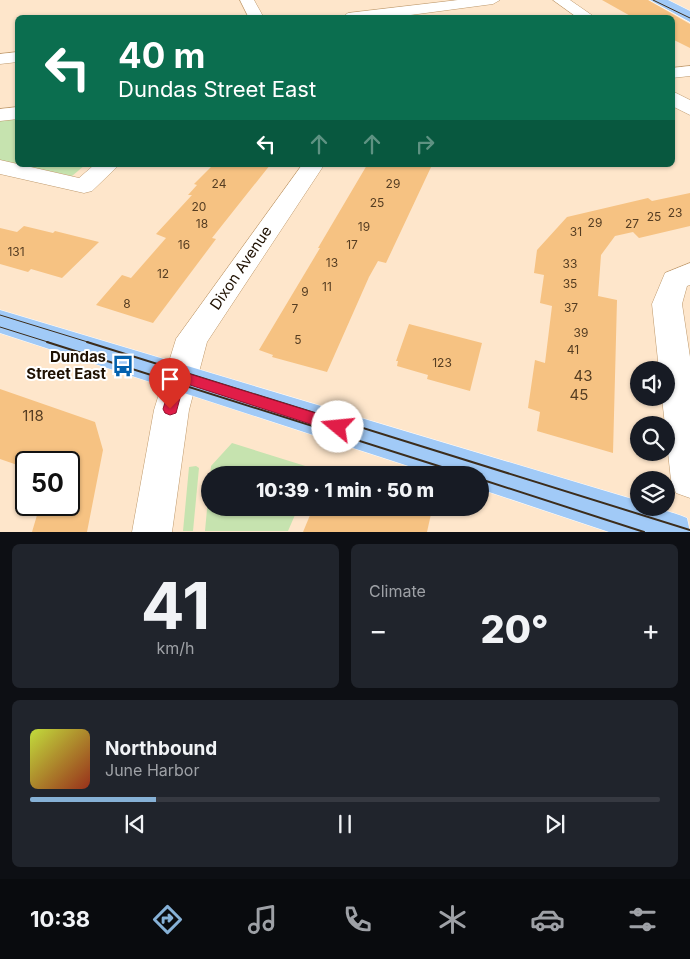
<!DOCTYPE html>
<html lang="en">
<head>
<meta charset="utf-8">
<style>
  :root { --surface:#171b24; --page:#20242c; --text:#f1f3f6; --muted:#9ea1a6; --line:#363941; --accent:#86b1d6 }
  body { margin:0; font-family:Inter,sans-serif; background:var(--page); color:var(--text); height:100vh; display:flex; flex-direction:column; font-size:19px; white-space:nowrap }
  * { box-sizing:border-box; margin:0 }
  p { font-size:16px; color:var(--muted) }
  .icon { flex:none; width:28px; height:28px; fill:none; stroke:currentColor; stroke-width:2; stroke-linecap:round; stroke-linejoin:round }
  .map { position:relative; height:532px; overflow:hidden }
  .panel { display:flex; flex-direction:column; gap:12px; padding:12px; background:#0d0f14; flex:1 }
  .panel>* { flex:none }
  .banner { position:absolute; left:15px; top:15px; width:660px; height:152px; border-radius:8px; box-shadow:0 1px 4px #0004; background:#0b6e4f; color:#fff; overflow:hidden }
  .fabs { position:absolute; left:630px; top:361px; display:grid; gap:10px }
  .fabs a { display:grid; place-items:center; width:45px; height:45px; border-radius:50%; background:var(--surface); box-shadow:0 1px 4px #0004; font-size:25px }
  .speed { position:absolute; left:15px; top:451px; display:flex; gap:10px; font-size:25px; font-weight:700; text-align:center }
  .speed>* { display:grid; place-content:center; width:65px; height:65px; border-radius:50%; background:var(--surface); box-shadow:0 1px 4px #0004; line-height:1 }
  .speed .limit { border:2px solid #111; border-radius:8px; background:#fff; color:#111 }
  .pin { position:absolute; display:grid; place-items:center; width:42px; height:42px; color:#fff; margin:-51px -21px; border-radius:50% 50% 50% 0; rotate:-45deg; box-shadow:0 0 5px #0007 }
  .pin .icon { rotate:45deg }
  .me { position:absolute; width:55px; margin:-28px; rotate:287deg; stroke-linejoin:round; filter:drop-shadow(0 0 4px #0008) }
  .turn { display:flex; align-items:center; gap:18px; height:105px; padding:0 20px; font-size:22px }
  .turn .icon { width:65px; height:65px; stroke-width:2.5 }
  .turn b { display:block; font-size:35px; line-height:42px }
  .lanes { display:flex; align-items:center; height:48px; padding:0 20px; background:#0003; justify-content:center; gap:25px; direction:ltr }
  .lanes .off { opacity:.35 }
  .big { font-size:38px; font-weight:800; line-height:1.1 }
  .panel .tile { flex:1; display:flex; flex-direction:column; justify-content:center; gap:8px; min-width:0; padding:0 18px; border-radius:8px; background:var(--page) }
  .panel .dial { align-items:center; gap:0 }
  .dial b { font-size:65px; line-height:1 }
  .song { display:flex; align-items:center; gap:15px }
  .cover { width:60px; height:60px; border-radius:8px; background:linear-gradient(135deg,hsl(70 70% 55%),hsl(10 70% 35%)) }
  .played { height:5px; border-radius:2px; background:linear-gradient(90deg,var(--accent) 20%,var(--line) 20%) }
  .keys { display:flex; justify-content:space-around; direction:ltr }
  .heat { display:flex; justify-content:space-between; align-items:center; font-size:28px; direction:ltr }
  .panel .tiles { flex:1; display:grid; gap:12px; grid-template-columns:1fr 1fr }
  .tile:last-child { grid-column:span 2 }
  .trip { position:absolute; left:201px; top:466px; width:288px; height:50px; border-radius:25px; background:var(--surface); box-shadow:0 1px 4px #0004; font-weight:800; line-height:50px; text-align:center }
  .tabs { display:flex; height:80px; justify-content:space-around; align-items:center; background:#090b0e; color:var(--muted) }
  .tabs .icon { width:35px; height:35px }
  .tabs .active { color:var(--accent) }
  .tabs b { font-size:22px; color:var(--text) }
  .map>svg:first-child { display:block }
</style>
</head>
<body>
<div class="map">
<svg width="690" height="532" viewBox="0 0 690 532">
  <rect width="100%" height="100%" fill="#fee6cb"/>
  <!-- green -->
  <g fill="#c6e3af">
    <path d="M17,116V164L0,160V118Z"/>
    <path d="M21,165H85L72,176Z"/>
    <path d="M232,443L315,469L312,475H210V508H298L288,531H205L211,466Z"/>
    <path d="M196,466L199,468L193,531H183L189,467Z"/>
  </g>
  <!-- building -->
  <g fill="#f6c282">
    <path d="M602,0H648L690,24V48L672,39V18H634Z"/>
    <path d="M213,165H270L212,238L216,239L153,323L96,305L122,275L131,278L166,238L156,234L192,195H188L197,185L194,184Z"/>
    <path d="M367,165H432L386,263L378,261L369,277L327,372L272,357L273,355L259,350L320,248H318Z"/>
    <path d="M690,193V226L639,238L633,232L615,236L601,255L598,296L617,300L613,453L537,431L540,412L528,408L535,360L545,363L552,306L540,303L544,275L534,273L537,250L567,217L648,198L652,201Z"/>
    <path d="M24,226L53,233L55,231L99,242L62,278L31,269L28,272L0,264V228L17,232Z"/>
    <path d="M409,324L482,343L470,391L427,379L428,375L397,366L398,361H396Z"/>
    <path d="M0,389L95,422L103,450L87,532H32L40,505H69V462H26V468L0,459Z"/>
    <path d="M313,508H412L431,514L427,532H303Z"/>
  </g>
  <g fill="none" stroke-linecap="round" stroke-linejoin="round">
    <!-- minor casing -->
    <g stroke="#be996c" stroke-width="1">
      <g id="minor">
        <path d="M240,0H254L264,18H249Z"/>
        <path d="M458,0H500L493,4L388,18H341L348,13Z"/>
        <path d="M553,0H570L596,18H578Z"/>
        <path d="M18,52V62L0,64V54Z"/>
        <path d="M690,66V76L672,78V68Z"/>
        <path d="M672,91L690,100V115L672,106Z"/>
        <path d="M18,107V119L0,121V109Z"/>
        <path d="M0,160L79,178L94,165H119L92,191L84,193L0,174Z"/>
        <path d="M302,165H324L207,342L189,410L172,532H132L154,410L176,339Z"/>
        <path d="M690,263V285L687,286L682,304L690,357V498L676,493L671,480L662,398H666V370H659L652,304L665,273Z"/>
      </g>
    </g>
    <!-- major casing -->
    <g stroke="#fff" stroke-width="1">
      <g id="major">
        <path d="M650,0H668L690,11V22Z"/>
        <path d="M0,310L639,501V508C657,508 670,511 687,518L690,532H609L480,489V475H436L0,333Z"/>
      </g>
    </g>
    <!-- minor -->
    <use href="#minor" fill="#fff" fill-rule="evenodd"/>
    <!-- major -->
    <use href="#major" fill="#a1caf7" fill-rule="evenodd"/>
    <!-- tram-far1 -->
    <g stroke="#3b2c1b" stroke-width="1">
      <path d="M653,0L690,18"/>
      <path d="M0,315L91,343"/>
      <path d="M0,327L51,343"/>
    </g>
    <!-- tram -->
    <g stroke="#3b2c1b" stroke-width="2">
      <path d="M47,342L467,475"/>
      <path d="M87,342L690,530"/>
      <path d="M480,479L644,532"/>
    </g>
  </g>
  <!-- route -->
  <path fill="#e11d48" stroke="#92132f" d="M180,371L338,420L343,422L345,427L343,431L338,433L184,383L176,413L170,415L165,413L163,409L173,376L175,372Z"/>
  <!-- icons -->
  <defs>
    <g id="bus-bare" transform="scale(1.725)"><path d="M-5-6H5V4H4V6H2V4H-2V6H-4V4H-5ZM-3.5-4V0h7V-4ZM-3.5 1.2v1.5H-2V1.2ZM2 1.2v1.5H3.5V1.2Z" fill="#0361ae" stroke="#fff" stroke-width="2.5" paint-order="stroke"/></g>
  </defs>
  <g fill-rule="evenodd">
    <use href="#bus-bare" x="123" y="366"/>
  </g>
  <g text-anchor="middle" stroke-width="4" stroke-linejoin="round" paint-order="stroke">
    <!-- number labels -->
    <g font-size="12" fill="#553d22">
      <text x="219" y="188">24</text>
      <text x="393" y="188">29</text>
      <text x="377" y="207">25</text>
      <text x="199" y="211">20</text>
      <text x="675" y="217">23</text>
      <text x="654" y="221">25</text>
      <text x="595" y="227">29</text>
      <text x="202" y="228">18</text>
      <text x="632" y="228">27</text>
      <text x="364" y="231">19</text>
      <text x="576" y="236">31</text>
      <text x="184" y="249">16</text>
      <text x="352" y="249">17</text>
      <text x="16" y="256">131</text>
      <text x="332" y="267">13</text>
      <text x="570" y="268">33</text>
      <text x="163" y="278">12</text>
      <text x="570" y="288">35</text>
      <text x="327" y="291">11</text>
      <text x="305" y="296">9</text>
      <text x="127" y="308">8</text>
      <text x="571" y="312">37</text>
      <text x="295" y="313">7</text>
      <text x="581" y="337">39</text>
      <text x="298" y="344">5</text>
      <text x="573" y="354">41</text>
      <text x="442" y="367">123</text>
    </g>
    <!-- street labels -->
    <g font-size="15" fill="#1f1102" stroke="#fff">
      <text transform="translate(241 268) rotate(-56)" y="5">Dixon Avenue</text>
    </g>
    <!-- poi labels -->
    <g font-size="15" font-weight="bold" fill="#1f1102" stroke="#fff" text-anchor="end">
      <text x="106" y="362">Dundas<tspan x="106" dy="17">Street East</tspan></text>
    </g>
    <!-- near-number labels -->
    <g font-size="15" fill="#553d22">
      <text x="583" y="381">43</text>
      <text x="579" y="400">45</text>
      <text x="33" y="421">118</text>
    </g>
  </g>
</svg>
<div class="fabs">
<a><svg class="icon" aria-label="sound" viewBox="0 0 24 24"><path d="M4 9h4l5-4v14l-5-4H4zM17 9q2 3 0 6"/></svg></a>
<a><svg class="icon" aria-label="search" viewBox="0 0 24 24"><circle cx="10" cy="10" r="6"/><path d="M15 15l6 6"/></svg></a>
<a><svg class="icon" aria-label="layers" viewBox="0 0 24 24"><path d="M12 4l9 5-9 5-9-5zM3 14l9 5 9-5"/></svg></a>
</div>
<div class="speed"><div class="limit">50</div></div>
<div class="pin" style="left:170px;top:409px;background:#d93025"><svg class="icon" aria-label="arrive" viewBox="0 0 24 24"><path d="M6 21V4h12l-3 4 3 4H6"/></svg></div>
<svg class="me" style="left:338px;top:427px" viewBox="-20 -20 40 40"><circle r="19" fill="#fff"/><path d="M0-13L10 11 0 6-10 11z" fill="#e11d48"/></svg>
<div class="trip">10:39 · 1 min · 50 m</div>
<div class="banner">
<div class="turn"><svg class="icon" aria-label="left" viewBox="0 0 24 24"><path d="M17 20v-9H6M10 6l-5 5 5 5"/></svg><div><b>40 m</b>Dundas Street East</div></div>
<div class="lanes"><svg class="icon" aria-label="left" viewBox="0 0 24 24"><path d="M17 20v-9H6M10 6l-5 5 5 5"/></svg><svg class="icon off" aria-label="ahead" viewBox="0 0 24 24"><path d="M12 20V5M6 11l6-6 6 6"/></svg><svg class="icon off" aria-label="ahead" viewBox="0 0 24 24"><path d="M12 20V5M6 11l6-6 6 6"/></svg><svg class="icon off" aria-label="right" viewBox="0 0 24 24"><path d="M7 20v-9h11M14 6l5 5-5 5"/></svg></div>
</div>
</div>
<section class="panel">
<div class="tiles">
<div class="tile dial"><b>41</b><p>km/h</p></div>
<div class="tile"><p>Climate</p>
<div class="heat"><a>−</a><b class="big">20°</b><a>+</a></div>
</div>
<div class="tile">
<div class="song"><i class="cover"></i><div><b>Northbound</b><p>June Harbor</p></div></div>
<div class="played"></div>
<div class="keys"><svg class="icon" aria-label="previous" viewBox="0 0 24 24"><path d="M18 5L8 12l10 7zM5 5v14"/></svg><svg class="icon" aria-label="pause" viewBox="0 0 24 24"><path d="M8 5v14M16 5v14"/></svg><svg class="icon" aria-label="next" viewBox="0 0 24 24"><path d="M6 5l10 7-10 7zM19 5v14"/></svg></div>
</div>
</div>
</section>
<nav class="tabs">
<b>10:38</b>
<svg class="icon active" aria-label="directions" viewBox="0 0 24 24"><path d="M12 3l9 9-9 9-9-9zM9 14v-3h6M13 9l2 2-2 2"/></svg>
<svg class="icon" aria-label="music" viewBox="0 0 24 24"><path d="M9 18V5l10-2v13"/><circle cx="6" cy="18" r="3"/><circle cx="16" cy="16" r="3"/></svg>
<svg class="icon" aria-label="phone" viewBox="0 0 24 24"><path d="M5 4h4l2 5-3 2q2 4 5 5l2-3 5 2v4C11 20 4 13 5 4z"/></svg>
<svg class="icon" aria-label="climate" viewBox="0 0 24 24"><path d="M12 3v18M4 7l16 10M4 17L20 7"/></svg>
<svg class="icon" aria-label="car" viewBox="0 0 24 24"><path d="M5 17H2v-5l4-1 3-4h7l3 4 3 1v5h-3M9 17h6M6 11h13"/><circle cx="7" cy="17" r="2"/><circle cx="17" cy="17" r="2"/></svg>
<svg class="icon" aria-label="filters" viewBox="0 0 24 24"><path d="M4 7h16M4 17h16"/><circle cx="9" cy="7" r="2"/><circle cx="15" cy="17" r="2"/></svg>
</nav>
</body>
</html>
